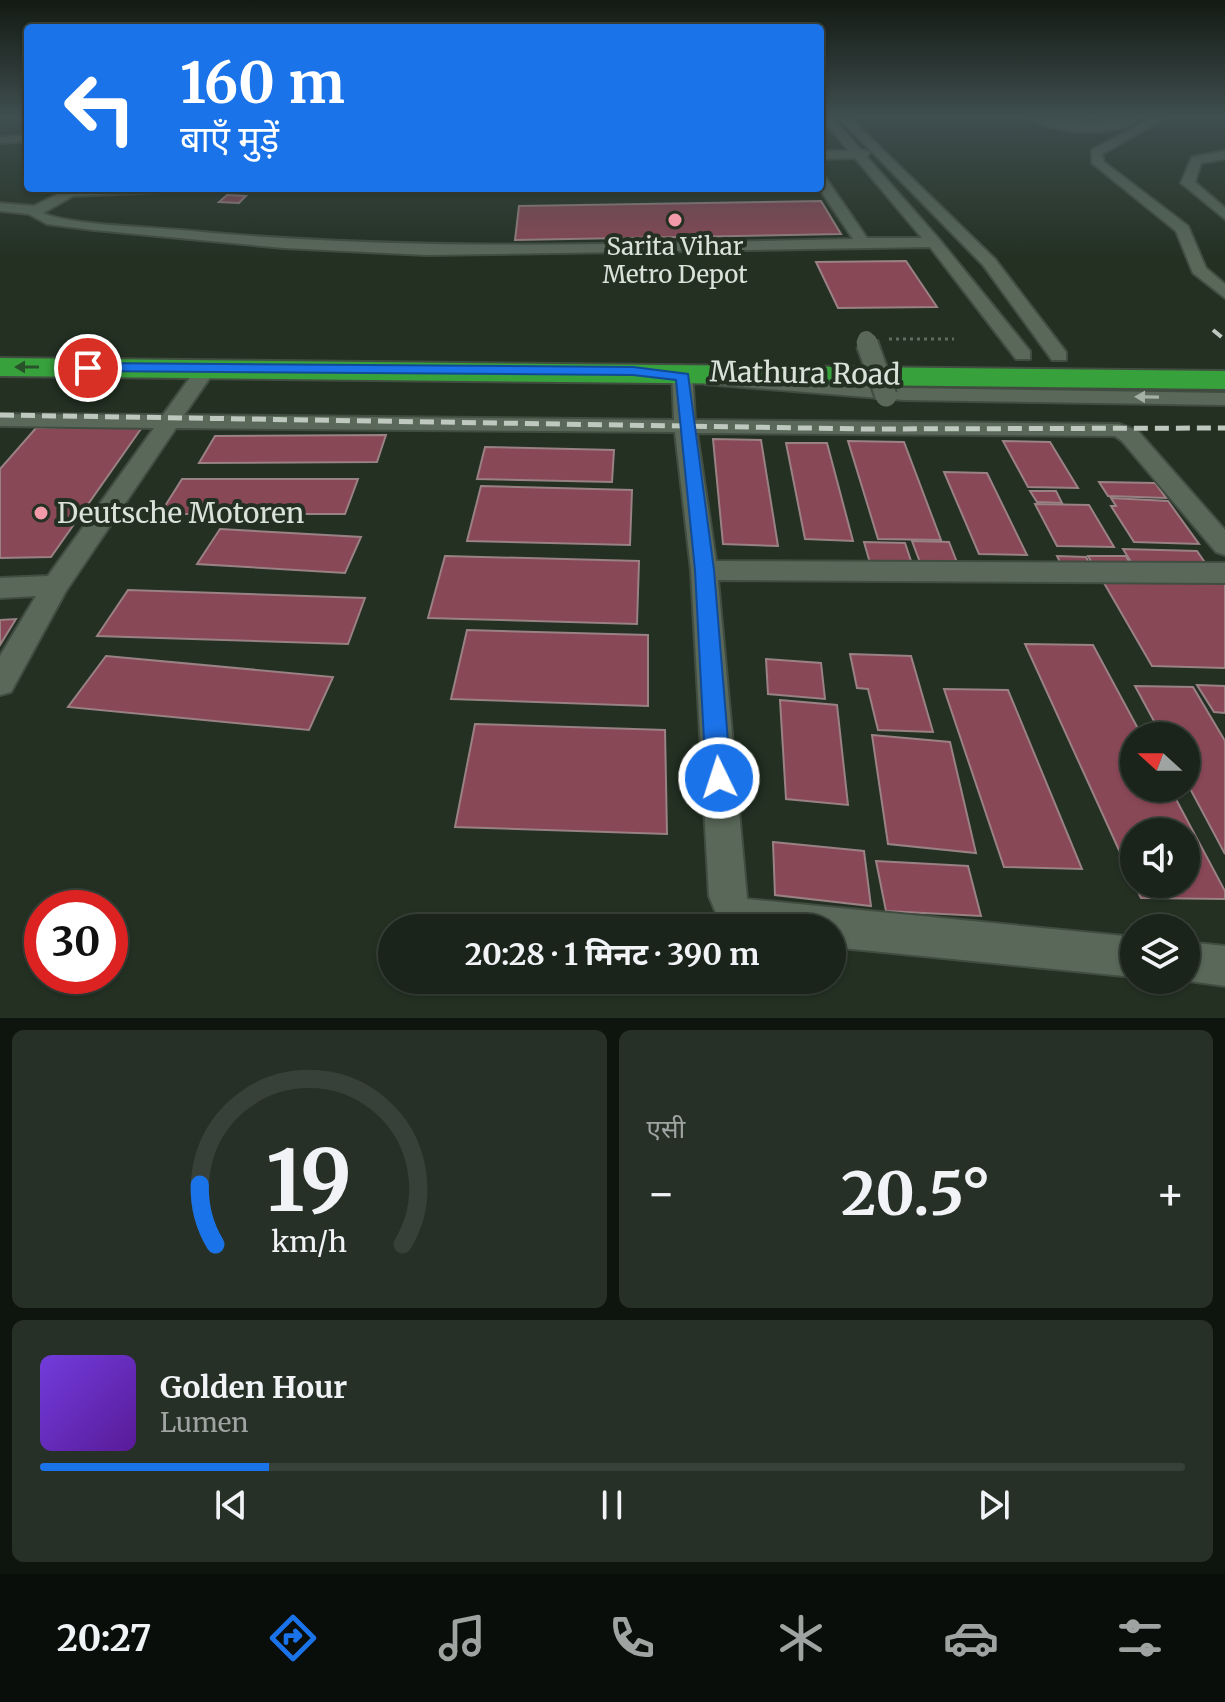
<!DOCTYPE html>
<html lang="hi">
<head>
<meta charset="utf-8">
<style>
  :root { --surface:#1a241a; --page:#273027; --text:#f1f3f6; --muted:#9fa4a2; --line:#384139; --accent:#1a73e8 }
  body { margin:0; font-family:Merriweather,"Noto Sans Devanagari",serif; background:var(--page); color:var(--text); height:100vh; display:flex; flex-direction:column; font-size:30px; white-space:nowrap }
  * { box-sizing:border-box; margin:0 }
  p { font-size:26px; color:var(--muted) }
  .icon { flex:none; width:44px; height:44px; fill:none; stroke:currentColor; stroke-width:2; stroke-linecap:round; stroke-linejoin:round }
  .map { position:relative; height:1018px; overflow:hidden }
  .panel { display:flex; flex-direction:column; gap:12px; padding:12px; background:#0e140e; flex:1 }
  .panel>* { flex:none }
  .hud { position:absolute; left:24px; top:24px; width:800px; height:168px; border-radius:8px; box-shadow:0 2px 6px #0004,0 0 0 2px var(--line); background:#1a73e8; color:#fff; overflow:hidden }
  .needle { width:52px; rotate:291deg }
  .controls { position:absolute; left:1120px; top:722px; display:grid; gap:16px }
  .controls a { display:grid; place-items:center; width:80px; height:80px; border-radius:50%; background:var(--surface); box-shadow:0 2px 6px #0004,0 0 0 2px var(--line); font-size:40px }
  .speed { position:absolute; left:24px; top:890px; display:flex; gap:16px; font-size:40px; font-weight:700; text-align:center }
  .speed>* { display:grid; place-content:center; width:104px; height:104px; border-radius:50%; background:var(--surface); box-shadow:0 2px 6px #0004,0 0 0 2px var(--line); line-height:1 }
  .speed .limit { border:12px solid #d22; background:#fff; color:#111 }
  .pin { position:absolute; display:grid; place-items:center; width:68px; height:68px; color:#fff; margin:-34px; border:4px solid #fff; border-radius:50%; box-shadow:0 2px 8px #0007 }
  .me { position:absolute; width:88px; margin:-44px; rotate:356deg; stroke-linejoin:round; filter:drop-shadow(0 0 6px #0008) }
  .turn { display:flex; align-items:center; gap:28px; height:168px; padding:0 24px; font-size:36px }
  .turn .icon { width:104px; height:104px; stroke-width:2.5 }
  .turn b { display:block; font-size:56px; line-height:68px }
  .big { font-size:60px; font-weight:700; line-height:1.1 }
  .panel .tile { flex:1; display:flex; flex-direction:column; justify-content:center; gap:12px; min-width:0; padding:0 28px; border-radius:12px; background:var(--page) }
  .panel .dial { align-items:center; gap:0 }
  .dial svg { height:208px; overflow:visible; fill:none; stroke:var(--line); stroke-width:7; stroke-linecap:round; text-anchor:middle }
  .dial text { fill:var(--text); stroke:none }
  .song { display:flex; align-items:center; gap:24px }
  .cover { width:96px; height:96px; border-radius:12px; background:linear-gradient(135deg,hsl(260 70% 55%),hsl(270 70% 35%)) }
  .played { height:8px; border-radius:4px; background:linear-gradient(90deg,var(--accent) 20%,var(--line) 20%) }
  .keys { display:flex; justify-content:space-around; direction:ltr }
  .heat { display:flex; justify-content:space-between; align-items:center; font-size:44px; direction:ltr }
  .panel .tiles { flex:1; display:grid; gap:12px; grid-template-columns:1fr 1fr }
  .tile:last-child { grid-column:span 2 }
  .trip { position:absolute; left:378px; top:914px; width:468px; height:80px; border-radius:40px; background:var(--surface); box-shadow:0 2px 6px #0004,0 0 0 2px var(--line); font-weight:700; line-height:80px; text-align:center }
  .tabs { display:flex; height:128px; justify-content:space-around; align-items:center; background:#0a0e0a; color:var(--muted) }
  .tabs .icon { width:56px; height:56px }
  .tabs .active { color:var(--accent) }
  .tabs b { font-size:36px; color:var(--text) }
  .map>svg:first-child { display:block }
</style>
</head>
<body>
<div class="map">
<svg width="1225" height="1018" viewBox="0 0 1225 1018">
  <rect width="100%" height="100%" fill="#233022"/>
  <!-- building -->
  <g fill="#894856" stroke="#998184" stroke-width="2">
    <path d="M518,188H794L518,192Z"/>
    <path d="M227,195L246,196L239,203L219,202Z"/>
    <path d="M821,201L841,234L515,240L519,206Z"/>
    <path d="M906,261L937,307L838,308L816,262Z"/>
    <path d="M143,426L51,557L0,558V469L36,428Z"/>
    <path d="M386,435L377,462L199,463L215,436Z"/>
    <path d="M713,439L761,440L778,546L723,544Z"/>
    <path d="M848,441L904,442L941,540L878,539Z"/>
    <path d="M1003,441L1050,442L1078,488L1028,487Z"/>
    <path d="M786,443H827L853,541L805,539Z"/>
    <path d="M485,447L614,450L612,482L477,479Z"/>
    <path d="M944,472L987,473L1027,555L979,554Z"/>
    <path d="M182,479H358L345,514H160Z"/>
    <path d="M1099,482L1155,483L1166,498L1108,496Z"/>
    <path d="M481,486L632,490L630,545L467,541Z"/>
    <path d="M1030,491H1056L1062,503L1037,502Z"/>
    <path d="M1111,498L1168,501L1199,544L1134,542L1111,506H1116Z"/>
    <path d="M1035,504L1089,505L1114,547L1057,546Z"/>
    <path d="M220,529L361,537L345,573L197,564Z"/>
    <path d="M912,541L949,542L958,565H921Z"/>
    <path d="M864,542L905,543L912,564L870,563Z"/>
    <path d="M1123,549L1197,551L1208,567L1133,565Z"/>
    <path d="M445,556L639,561L637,624L428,618Z"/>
    <path d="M1057,556L1086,557L1091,567L1062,566Z"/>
    <path d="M1088,556H1126L1132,567L1094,566Z"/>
    <path d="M1100,576L1225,579V668L1152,666Z"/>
    <path d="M128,590L365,598L348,644L97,636Z"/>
    <path d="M16,619L0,645V620Z"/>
    <path d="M467,630L648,635V706L451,699Z"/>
    <path d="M1025,644L1093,645L1142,736H1134V788H1170L1225,891V899L1141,898L1134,884H1186V832H1134V883Z"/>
    <path d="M850,654L911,656L933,732L878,730L868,689L857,688Z"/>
    <path d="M106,656L333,677L309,730L68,707Z"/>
    <path d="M766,659L821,663L825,699L768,694Z"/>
    <path d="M1197,685L1225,686V713L1214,712Z"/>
    <path d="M1135,686L1193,687L1225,741V854L1186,781V736H1162Z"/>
    <path d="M944,689L1008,690L1082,869L1004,867Z"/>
    <path d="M780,700L837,705L848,805L786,799Z"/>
    <path d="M475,724L665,730L667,834L455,827Z"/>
    <path d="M872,735L950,742L976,853L888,844Z"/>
    <path d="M773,842L864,851L871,906L775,895Z"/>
    <path d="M876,861L968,866L981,916L886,911Z"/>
  </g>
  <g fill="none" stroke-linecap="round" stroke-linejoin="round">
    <!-- minor casing -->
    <g stroke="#424d41" stroke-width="4">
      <g id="minor">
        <path d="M820,116H831L861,150L870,151L867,157L939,239L1030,351V359H1016L930,247L427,255L284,248L94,230L47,224L29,214L0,211V203L34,206L70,188H170L163,192L73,196L43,213C69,225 149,227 181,230C405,252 628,244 853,239L819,188L820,176L825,177L867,238H922L855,158L820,159V151H849Z"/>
        <path d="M837,116H848L995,259L1066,352V360H1052L983,265Z"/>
        <path d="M1029,116L1095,123L1132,116L1134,122C1110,138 1050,134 1029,116Z"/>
        <path d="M1156,116H1169L1102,154L1104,162L1188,226L1206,268L1225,284V298L1193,273L1176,231L1092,163V150Z"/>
        <path d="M28,135V141L0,143V137Z"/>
        <path d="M1225,151V159L1201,163L1195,182L1225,208V219L1181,183L1192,157Z"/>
        <path d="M206,363L216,369L184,415L674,420L672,371L682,365L692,371L695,420L1119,424L1138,431L1225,530V555L1216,552L1122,441L1115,436L697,433L716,561L1225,563V583L718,580L747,899L1134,937V977L832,947V928L721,925L709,896L691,570L675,432L176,428L66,591L11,692L0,695V656L36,596L0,598V578L48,576L154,428L0,426V414L163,415L199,365Z"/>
        <path d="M712,374L904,388L1225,393V405L904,400L705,384L702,380L705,376Z"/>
        <path d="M1186,942L1225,946V986L1182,980H1186Z"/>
      </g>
    </g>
    <!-- highway casing -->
    <g stroke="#424d41" stroke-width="4">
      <path id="highway" d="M0,358L1225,371V389L0,376Z"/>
    </g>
    <!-- path -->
    <path stroke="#606c60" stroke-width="3" stroke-dasharray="3 4" stroke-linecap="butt" d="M889,339H954"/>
    <!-- minor -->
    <use href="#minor" fill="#596859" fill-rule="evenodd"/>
    <!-- highway -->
    <use href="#highway" fill="#37a13c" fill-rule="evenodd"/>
    <!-- rail-far1 -->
    <path stroke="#bfc8bf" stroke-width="4" stroke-dasharray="11 5" stroke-linecap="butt" d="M1213,330L1225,340"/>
    <!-- rail -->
    <path stroke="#bfc8bf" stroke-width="5" stroke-dasharray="14 7" stroke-linecap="butt" d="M0,415L867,429L1225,428"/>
    <!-- minor-bridge-far1 casing -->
    <g stroke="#424d41" stroke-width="19" stroke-linecap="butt">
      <path id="minor-bridge-far1" d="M866,339L868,345"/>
    </g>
    <!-- minor-bridge casing -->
    <g stroke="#424d41" stroke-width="25" stroke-linecap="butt">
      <path id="minor-bridge" d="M867,343L886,396"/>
    </g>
    <!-- minor-bridge-far1 -->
    <use href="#minor-bridge-far1" stroke="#596859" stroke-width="16"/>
    <!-- minor-bridge -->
    <use href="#minor-bridge" stroke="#596859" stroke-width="21"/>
  </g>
  <!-- one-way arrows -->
  <defs><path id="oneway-solid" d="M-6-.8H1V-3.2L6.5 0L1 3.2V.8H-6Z" transform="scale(2)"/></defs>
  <use fill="#29522a" href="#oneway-solid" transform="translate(27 367) rotate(-180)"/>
  <use fill="#a6b1a6" href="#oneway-solid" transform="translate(1147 397) rotate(-179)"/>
  <!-- sky -->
  <linearGradient id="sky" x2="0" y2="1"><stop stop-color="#131a13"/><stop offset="0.45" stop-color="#3f4e4f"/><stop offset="1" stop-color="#3f4e4f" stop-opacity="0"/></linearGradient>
  <rect width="1225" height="259" fill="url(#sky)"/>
  <!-- route -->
  <path fill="#1a73e8" stroke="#114b97" stroke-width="2" d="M88,363L633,367L688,374L714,570L731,778L727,786L719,789L710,786L706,778L695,570L676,380L633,375L83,371V365Z"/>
  <!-- markers -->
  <g fill="#f39aaa" stroke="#233022" stroke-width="3">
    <circle cx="675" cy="220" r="8"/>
    <circle cx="41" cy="513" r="8"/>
  </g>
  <g text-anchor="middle" stroke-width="8" stroke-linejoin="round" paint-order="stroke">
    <!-- far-poi labels -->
    <g font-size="24" fill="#dae2da" stroke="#233022">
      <text x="675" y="255">Sarita Vihar<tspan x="675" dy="28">Metro Depot</tspan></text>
    </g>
    <!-- street labels -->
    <g font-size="28" fill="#dae2da" stroke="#233022">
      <text transform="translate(805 373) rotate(1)" y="10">Mathura Road</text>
    </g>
    <!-- poi labels -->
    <g font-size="28" fill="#dae2da" stroke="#233022" text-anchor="start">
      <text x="57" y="523">Deutsche Motoren</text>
    </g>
  </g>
</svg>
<div class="controls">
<a><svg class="needle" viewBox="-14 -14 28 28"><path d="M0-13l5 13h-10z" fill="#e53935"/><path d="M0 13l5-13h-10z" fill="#9fa4a2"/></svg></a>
<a><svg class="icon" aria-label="sound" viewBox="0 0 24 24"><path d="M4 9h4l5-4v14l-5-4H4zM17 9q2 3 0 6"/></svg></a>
<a><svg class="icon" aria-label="layers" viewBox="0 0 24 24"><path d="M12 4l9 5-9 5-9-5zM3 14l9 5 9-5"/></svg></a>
</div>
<div class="speed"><div class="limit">30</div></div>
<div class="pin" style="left:88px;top:368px;background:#d93025"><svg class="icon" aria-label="arrive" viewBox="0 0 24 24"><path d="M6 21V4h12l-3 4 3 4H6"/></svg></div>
<svg class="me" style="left:719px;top:778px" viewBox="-20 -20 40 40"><circle r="17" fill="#1a73e8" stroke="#fff" stroke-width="3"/><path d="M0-11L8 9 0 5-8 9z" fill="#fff"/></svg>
<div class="trip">20:28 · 1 मिनट · 390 m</div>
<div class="hud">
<div class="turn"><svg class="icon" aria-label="left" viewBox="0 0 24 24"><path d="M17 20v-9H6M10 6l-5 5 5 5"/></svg><div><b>160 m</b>बाएँ मुड़ें</div></div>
</div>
</div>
<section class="panel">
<div class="tiles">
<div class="tile dial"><svg viewBox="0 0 100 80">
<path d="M14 69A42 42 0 1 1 86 69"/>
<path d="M14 69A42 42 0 0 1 8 46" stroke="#1a73e8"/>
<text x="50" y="56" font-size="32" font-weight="700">19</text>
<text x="50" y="72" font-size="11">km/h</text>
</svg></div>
<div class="tile"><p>एसी</p>
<div class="heat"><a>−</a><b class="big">20.5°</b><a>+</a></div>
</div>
<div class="tile">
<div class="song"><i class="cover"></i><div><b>Golden Hour</b><p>Lumen</p></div></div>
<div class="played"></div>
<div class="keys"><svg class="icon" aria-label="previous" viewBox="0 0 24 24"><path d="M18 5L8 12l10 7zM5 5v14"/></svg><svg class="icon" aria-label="pause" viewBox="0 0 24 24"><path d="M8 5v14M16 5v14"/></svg><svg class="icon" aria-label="next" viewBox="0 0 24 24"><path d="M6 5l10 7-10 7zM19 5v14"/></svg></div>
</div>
</div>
</section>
<nav class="tabs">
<b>20:27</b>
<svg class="icon active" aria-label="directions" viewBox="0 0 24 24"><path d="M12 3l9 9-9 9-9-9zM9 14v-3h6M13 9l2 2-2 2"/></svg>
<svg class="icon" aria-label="music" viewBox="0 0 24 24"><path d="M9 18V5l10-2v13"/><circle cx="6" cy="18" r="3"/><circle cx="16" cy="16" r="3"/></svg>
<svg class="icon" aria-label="phone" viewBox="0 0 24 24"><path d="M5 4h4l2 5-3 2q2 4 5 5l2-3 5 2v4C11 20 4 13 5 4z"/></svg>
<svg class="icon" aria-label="climate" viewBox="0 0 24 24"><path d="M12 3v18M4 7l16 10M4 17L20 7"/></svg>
<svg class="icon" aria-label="car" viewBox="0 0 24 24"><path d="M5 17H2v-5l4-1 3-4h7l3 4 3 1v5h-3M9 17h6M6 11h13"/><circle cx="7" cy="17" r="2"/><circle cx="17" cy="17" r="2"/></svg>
<svg class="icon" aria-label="filters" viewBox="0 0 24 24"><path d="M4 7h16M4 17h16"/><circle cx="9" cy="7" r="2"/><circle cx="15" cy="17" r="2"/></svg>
</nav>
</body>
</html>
